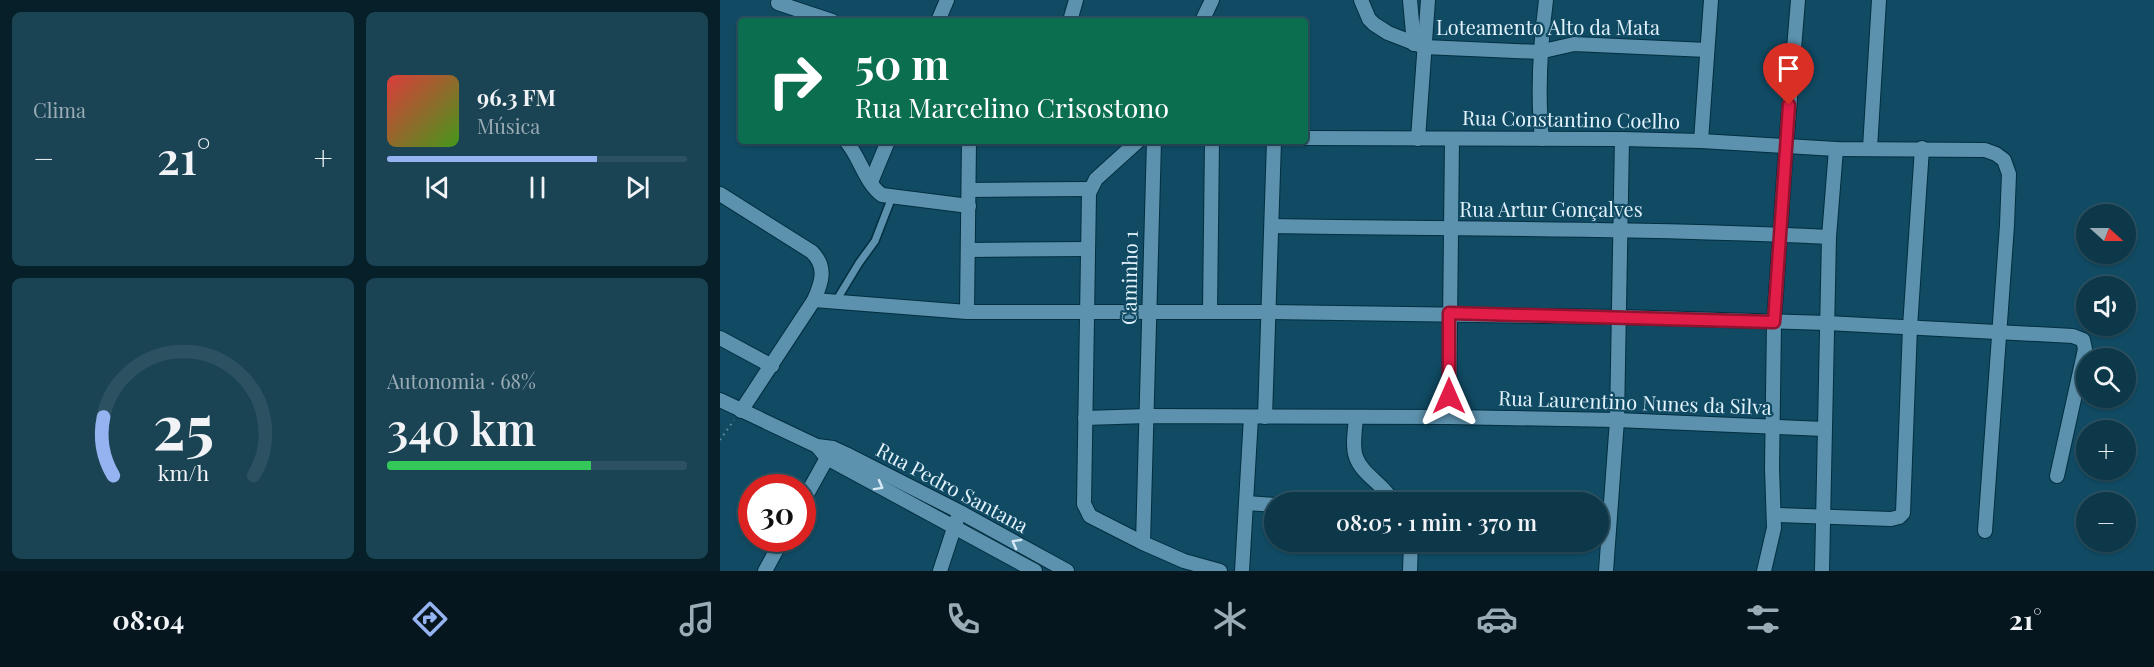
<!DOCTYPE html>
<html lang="pt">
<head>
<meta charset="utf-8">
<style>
  :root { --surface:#0c384a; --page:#1a4354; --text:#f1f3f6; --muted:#9aacb5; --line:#2c5262; --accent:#95b2f1 }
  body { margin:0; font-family:"Playfair Display",serif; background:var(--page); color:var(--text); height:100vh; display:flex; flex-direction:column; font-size:22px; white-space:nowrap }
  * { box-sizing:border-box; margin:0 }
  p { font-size:20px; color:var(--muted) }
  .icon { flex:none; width:33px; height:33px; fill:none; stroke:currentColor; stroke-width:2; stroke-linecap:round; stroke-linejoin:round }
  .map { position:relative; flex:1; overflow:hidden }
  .drawer { display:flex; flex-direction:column; gap:12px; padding:12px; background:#071f29; width:720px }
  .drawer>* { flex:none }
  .banner { position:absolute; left:18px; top:18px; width:570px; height:126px; border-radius:6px; box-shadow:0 2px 4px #0004,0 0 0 2px var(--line); background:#0b6e4f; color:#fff; overflow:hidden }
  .needle { width:39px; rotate:111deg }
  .controls { position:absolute; left:1356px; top:204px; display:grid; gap:12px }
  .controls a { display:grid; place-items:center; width:60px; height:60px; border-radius:50%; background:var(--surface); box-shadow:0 2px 4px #0004,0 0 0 2px var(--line); font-size:30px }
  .speed { position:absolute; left:18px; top:474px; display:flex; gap:12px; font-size:30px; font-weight:700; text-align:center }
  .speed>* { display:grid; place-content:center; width:78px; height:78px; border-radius:50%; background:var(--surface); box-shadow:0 2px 4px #0004,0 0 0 2px var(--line); line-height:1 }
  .speed .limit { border:9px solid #d22; background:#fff; color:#111 }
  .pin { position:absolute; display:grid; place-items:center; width:51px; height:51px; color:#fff; margin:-62px -26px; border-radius:50% 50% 50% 0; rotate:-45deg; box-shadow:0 0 6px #0007 }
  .pin .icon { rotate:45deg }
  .me { position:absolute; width:66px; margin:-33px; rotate:0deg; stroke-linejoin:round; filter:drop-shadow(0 0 4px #0008) }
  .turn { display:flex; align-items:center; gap:21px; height:126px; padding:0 18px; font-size:27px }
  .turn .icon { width:78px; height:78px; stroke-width:2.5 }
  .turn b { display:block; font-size:42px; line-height:51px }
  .big { font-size:45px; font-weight:600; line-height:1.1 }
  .drawer .widget { flex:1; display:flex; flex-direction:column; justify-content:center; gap:9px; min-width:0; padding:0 21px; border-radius:9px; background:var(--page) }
  .drawer .dial { align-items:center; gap:0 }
  .dial svg { height:156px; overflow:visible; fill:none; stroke:var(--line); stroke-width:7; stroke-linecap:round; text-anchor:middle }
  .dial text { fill:var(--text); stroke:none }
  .song { display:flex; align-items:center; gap:18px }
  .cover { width:72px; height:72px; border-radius:9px; background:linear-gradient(135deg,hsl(0 70% 55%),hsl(100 70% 35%)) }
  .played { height:6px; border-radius:3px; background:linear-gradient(90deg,var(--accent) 70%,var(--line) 70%) }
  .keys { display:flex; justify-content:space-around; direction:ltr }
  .heat { display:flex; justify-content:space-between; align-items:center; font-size:33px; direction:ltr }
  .charge { height:9px; border-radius:4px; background:linear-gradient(90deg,#34c759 68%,var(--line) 0) }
  .drawer .tiles { flex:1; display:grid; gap:12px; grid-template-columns:repeat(2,1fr) }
  .trip { position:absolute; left:544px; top:492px; width:345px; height:60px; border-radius:30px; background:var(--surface); box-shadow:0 2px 4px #0004,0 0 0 2px var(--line); font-weight:600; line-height:60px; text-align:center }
  .tab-bar { display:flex; height:96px; justify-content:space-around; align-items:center; background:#05161e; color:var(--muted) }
  .tab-bar .icon { width:42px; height:42px }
  .tab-bar .selected { color:var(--accent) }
  .tab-bar b { font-size:27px; color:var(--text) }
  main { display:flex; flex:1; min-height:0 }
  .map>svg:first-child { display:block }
</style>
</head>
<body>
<main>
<section class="drawer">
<div class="tiles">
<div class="widget"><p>Clima</p>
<div class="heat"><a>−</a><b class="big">21°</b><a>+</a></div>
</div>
<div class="widget">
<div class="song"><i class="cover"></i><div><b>96.3 FM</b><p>Música</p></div></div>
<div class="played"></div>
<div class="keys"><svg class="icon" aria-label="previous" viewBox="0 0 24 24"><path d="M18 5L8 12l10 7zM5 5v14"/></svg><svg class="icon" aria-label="pause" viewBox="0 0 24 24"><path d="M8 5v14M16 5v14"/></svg><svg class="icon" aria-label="next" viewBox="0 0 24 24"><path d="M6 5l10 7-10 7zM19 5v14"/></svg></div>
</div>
<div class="widget dial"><svg viewBox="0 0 100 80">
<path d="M14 69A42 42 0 1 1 86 69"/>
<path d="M14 69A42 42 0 0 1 9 39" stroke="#95b2f1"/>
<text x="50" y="56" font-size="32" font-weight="700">25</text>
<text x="50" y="72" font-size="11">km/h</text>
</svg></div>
<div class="widget"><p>Autonomia · 68%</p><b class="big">340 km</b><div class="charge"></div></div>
</div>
</section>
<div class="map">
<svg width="1434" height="571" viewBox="0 0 1434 571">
  <rect width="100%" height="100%" fill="#104a63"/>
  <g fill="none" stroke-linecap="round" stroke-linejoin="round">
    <!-- service casing -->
    <g stroke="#022f41" stroke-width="10">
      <path id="service" d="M116,301L139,263L155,241L172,197"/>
    </g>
    <!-- minor casing -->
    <g stroke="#022f41" stroke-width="16">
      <g id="minor">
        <path d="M641,0L649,19L654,24L668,33L704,47L819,52L854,44L987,50"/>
        <path d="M690,0L694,44"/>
        <path d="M58,3L112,21"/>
        <path d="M218,21L227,0"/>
        <path d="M350,21L356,0"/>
        <path d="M482,21L492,0"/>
        <path d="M585,138L902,139L981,141L1116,149L1265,150L1276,154L1284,160L1289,174L1287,225L1265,531"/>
        <path d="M698,139L708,0"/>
        <path d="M822,139C817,91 820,47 826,0"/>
        <path d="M126,141C140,157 145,183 162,195L249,206"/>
        <path d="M418,141L376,179L369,193L364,504L370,516L423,543L464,561L500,571"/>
        <path d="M981,141L991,0"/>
        <path d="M1150,148L1159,0"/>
        <path d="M151,182L168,141"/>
        <path d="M249,190L369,189"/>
        <path d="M0,194L92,252C107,267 102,282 94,300L21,411"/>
        <path d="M552,226C738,229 923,228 1109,237"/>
        <path d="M248,250L368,249"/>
        <path d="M94,300L247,312H548L900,317L1107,323L1353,336L1363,340L1365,349L1337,476"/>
        <path d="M490,311L492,141"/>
        <path d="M247,312L249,141"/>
        <path d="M0,338L52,366"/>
        <path d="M0,400L97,446L113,448L126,454L240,512L347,571"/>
        <path d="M545,417L554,141"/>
        <path d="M729,417L732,139"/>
        <path d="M365,418L427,416L729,417L897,420L1104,429"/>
        <path d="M636,418C635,430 632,446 636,457C642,475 665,485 673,502"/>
        <path d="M97,446L107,458L315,571"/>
        <path d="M82,503L112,449"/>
        <path d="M526,503L555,505"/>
        <path d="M1055,515L1171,519L1179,517L1183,513L1190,327L1202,148"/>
        <path d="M423,543L434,141"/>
        <path d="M45,571L63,538"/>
        <path d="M220,571L237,519"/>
        <path d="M522,571L531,417"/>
        <path d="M690,571L691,542"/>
        <path d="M886,571L897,420L902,139"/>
        <path d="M1044,571L1054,528L1052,468L1054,322L1066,147L1078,0"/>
        <path d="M1102,571L1109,237L1116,149"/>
      </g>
    </g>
    <!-- path -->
    <path stroke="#6991a4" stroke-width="2" stroke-dasharray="1.5 4.5" stroke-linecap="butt" d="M0,440L14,420"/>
    <!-- service -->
    <use href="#service" stroke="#5d92ae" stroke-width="7"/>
    <!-- minor -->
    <use href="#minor" stroke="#5d92ae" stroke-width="14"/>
  </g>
  <!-- one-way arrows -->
  <defs><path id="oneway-chevron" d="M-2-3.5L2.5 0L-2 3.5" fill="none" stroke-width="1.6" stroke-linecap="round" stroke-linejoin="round" transform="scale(1.5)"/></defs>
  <g stroke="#d6e9f5">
    <use href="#oneway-chevron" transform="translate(159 486) rotate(29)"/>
    <use href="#oneway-chevron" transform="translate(296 543) rotate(-151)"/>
  </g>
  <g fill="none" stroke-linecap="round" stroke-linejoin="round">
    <!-- route casing -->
    <g stroke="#92132f" stroke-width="15">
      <path id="route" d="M729,396V313L1054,322L1069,105"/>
    </g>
    <!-- route -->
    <use href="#route" stroke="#e11d48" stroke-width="10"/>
  </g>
  <g text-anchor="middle" stroke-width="4.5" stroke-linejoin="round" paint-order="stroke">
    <!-- street labels -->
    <g font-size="20" fill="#e3f3fd" stroke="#104a63">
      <text x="828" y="35">Loteamento Alto da Mata</text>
      <text transform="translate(851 120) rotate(1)" y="7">Rua Constantino Coelho</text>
      <text x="831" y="217">Rua Artur Gonçalves</text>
      <text transform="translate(410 278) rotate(-89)" y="7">Caminho 1</text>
      <text transform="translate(915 403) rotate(2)" y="7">Rua Laurentino Nunes da Silva</text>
      <text transform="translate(232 488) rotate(28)" y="7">Rua Pedro Santana</text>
    </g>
  </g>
</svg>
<div class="controls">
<a><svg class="needle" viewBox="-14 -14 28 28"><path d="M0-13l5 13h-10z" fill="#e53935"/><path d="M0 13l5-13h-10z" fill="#9aacb5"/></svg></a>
<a><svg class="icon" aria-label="sound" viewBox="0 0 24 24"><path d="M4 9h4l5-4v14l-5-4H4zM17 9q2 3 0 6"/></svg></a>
<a><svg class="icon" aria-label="search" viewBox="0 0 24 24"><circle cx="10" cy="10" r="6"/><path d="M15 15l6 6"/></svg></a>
<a>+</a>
<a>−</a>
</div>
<div class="speed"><div class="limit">30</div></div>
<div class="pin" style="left:1069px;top:105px;background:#d93025"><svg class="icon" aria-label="arrive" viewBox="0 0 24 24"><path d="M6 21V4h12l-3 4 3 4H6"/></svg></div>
<svg class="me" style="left:729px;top:396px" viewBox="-20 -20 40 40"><path d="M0-17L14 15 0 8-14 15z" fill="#e11d48" stroke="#fff" stroke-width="4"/></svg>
<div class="trip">08:05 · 1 min · 370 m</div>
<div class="banner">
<div class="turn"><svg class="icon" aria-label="right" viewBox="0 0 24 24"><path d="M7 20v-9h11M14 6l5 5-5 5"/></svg><div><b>50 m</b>Rua Marcelino Crisostono</div></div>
</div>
</div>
</main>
<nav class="tab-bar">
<b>08:04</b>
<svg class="icon selected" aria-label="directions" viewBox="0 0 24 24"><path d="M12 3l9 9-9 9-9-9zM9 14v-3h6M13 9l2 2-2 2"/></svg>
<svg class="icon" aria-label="music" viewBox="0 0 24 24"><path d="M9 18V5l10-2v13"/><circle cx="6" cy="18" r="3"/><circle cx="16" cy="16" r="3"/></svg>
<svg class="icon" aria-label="phone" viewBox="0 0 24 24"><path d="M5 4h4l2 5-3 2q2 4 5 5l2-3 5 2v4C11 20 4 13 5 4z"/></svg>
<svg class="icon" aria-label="climate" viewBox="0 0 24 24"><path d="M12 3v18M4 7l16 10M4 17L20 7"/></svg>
<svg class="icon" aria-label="car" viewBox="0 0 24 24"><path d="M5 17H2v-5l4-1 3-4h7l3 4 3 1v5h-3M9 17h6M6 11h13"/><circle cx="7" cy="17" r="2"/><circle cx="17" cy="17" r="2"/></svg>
<svg class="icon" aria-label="filters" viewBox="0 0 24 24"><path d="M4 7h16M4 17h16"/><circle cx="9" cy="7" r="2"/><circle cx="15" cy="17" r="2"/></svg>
<b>21°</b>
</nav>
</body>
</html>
